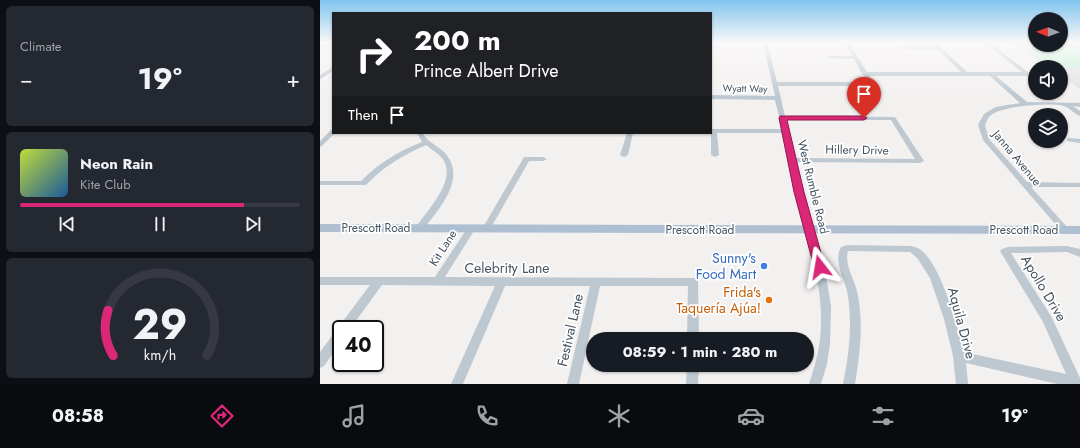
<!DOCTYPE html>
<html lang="en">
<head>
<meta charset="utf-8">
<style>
  :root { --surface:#171b24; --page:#242831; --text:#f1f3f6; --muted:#9ea1a6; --line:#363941; --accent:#db2777 }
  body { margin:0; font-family:Jost,sans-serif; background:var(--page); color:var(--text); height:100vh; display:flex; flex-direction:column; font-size:15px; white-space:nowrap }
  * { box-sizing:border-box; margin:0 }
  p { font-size:13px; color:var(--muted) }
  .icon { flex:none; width:22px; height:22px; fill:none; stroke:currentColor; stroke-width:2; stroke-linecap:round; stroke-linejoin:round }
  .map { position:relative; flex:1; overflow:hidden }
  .side { display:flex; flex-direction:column; gap:6px; padding:6px; background:#0d0f14; width:320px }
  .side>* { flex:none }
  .top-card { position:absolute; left:12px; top:12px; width:380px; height:122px; border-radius:0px; box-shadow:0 1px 3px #0004; background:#202124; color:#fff; overflow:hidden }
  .needle { width:26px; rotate:271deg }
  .buttons { position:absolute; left:708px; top:12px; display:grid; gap:8px }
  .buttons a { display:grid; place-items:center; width:40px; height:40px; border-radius:50%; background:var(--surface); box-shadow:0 1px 3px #0004; font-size:20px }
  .speed { position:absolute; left:12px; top:320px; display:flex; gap:8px; font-size:20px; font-weight:700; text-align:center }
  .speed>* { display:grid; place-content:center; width:52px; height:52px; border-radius:50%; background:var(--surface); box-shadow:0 1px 3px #0004; line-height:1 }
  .speed .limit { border:2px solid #111; border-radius:6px; background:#fff; color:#111 }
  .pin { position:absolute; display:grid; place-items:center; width:34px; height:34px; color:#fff; margin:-41px -17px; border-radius:50% 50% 50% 0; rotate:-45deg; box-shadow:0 0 4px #0007 }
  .pin .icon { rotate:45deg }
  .me { position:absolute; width:44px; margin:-22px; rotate:346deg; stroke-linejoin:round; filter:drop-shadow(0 0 3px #0008) }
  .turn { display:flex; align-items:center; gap:14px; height:84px; padding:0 16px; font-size:18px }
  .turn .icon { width:52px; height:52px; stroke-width:2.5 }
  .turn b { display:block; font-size:28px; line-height:34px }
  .then { display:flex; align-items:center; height:38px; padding:0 16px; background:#0003; gap:8px; font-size:15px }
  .big { font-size:30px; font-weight:700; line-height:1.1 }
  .side .widget { flex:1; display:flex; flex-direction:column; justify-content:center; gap:6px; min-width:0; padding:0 14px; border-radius:6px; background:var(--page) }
  .side .dial { align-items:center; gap:0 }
  .dial svg { height:104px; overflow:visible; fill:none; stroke:var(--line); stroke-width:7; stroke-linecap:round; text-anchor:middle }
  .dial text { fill:var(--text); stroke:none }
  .song { display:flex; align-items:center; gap:12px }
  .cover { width:48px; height:48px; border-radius:6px; background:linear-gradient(135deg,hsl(70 70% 55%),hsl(210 70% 35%)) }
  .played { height:4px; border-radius:2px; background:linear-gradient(90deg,var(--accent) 80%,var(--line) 80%) }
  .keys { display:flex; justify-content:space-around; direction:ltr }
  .heat { display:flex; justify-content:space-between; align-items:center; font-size:22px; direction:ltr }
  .trip { position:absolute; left:266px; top:332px; width:228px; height:40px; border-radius:20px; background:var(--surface); box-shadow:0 1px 3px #0004; font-weight:700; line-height:40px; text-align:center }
  .dock { display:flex; height:64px; justify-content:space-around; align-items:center; background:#090b0e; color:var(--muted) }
  .dock .icon { width:28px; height:28px }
  .dock .on { color:var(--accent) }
  .dock b { font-size:18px; color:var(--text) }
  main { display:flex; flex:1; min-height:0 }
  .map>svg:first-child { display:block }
</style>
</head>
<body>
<main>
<section class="side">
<div class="widget"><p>Climate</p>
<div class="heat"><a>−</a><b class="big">19°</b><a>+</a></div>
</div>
<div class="widget">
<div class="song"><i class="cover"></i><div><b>Neon Rain</b><p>Kite Club</p></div></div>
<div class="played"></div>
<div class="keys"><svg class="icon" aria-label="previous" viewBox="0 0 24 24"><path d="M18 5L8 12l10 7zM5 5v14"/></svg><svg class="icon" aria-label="pause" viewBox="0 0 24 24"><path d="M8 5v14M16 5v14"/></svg><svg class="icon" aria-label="next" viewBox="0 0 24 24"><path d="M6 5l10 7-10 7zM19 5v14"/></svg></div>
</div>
<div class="widget dial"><svg viewBox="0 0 100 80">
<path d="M14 69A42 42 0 1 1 86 69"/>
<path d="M14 69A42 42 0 0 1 10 34" stroke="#db2777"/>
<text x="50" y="56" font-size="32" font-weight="700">29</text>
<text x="50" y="72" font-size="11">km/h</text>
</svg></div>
</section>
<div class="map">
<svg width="760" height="384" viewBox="0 0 760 384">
  <rect width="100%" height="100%" fill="#f3f0f0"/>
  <!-- education -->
  <path fill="#e4e1e2" d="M693,43L741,45V43H760V89L741,76V67H728Z"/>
  <!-- green -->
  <path fill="#bbf4d2" d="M693,43H715V45L760,43V67H728Z"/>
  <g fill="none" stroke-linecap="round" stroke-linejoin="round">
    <!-- minor -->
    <g fill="#bdc8d1" fill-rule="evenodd">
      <path d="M443,43H447L457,82H553L556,84L553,86H458L465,116L575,117L604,161L600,163L476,162L505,269L511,306L510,344L507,364L501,384H489C493,371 497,359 499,346C507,296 490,249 478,202C472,179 468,156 463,133H397L399,155L395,157L391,155V129H462L455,100L391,99V95L455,96ZM466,120H571L595,159L475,158Z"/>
      <path d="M525,43H529L547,72H641L618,50L585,49L583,48L585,47H615L611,43H616L647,72H702L665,43H670L710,74L707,76H676L707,102L760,103V107L753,106L760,111V116C754,114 750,108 744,106C732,102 677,106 669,117C667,119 666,123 665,125L669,139L707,182L760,183V187H711L748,228L749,230L748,232H742L663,140L658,125L664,114L676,107L700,103L670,76H549L551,78L548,80C542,76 538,66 534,59L509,58L507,57L509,56H533Z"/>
      <rect x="0" y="45" width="13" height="2"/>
      <path d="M13,67V71L0,79V75Z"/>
      <path d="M13,129V133H15L2,146L0,147V141L11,130Z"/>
      <path d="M97,133H103C108,143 119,146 126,154C147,180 118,210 102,231H96L95,229C105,212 136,183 124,161C120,154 112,150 106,145C83,155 63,167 46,185H0V181H41C59,163 79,151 102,142Z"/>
      <path d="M307,133H313L308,155L304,157L300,155Z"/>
      <path d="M749,138L760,139V143L747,141V139Z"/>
      <path d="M204,157H223L227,159L223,161H209L169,231H163L162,229Z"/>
      <path d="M151,226L154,227L155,229L125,277L373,278L377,279L378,282L379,339H367L368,286H280L259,384H247L270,286H185L143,384H131L175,286L62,285L30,329H21V342L4,366L0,368V352L50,285H0V277H115L148,227Z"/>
      <path d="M527,245L591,246C595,247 599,248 602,251C621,266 638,327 644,352L746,374L723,322L680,251L682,249L688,247L747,246L760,249V257L747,252L691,253L731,316L760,378V384H737L646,363L648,384H636L633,356L624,319L610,278L598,259L590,252L528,251C524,263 534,279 537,291C544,321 540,354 535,384H523C529,354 533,322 527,291C524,277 513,261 521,247Z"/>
      <path d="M367,365H379L378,384H366Z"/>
    </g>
    <!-- major -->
    <path fill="#aebfd2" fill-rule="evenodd" d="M0,224L760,226V234L0,232Z"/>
  </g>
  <!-- sky -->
  <linearGradient id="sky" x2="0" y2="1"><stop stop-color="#80c4ee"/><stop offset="0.44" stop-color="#faf8f8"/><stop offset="1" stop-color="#faf8f8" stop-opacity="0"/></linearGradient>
  <rect width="760" height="97" fill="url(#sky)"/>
  <!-- route -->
  <path fill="#db2777" stroke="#8e194d" d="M460,116H544L547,118L544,120H467L484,192L505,267L504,270L500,271L496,270L494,267L474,192L459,118Z"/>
  <!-- markers -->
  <circle fill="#3f7fe0" stroke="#fff" stroke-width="1.5" cx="444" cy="266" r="4"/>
  <circle fill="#e8710a" stroke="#fff" stroke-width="1.5" cx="449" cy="300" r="4"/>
  <g text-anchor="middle" stroke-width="3.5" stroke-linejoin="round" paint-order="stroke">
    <!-- far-street labels -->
    <g font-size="10" fill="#465460" stroke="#fff">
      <text transform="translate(425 88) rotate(1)" y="4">Wyatt Way</text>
    </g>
    <!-- street labels -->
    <g font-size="12" fill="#465460" stroke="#fff">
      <text transform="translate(537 150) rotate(1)" y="4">Hillery Drive</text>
      <text transform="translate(697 158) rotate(50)" y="4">Janna Avenue</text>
      <text transform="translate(493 187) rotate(76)" y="4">West Rumble Road</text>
      <text x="56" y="232">Prescott Road</text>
      <text x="380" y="234">Prescott Road</text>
      <text x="704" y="234">Prescott Road</text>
      <text transform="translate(123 248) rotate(-58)" y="4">Kit Lane</text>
    </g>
    <!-- near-shop labels -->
    <g font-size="14" fill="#366cbe" stroke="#fff" text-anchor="end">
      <text x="436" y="263">Sunny's<tspan x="436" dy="16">Food Mart</tspan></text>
    </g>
    <!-- near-street labels -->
    <g font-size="14" fill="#465460" stroke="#fff">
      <text x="187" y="273">Celebrity Lane</text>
      <text transform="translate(724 288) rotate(59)" y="5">Apollo Drive</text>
      <text transform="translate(642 323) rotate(75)" y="5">Aquila Drive</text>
      <text transform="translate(250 330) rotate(-77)" y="5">Festival Lane</text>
    </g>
    <!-- near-food labels -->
    <g font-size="14" fill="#c56008" stroke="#fff" text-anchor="end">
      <text x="441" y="297">Frida's<tspan x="441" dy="16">Taquería Ajúa!</tspan></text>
    </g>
  </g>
</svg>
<div class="buttons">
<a><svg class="needle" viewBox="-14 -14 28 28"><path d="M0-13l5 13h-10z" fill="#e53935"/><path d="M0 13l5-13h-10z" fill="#9ea1a6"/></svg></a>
<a><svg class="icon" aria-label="sound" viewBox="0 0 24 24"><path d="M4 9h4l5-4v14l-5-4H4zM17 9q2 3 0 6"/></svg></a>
<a><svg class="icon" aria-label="layers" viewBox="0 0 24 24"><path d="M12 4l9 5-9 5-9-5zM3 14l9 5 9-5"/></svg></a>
</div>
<div class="speed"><div class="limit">40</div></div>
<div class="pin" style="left:544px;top:118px;background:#d93025"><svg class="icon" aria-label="arrive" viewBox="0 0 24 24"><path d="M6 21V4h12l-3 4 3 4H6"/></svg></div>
<svg class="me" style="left:500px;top:267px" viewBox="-20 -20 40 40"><path d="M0-17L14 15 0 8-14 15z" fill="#db2777" stroke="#fff" stroke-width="4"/></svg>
<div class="trip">08:59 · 1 min · 280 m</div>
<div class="top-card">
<div class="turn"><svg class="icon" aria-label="right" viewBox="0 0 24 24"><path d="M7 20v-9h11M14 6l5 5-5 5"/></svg><div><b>200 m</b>Prince Albert Drive</div></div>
<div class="then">Then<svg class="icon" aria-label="arrive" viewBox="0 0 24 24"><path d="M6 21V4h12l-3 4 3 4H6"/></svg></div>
</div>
</div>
</main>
<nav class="dock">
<b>08:58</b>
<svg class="icon on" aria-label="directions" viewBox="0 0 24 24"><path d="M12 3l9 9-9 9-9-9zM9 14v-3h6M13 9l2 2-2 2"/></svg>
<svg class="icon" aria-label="music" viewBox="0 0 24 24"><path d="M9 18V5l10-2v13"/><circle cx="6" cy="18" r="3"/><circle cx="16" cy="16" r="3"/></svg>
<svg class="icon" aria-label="phone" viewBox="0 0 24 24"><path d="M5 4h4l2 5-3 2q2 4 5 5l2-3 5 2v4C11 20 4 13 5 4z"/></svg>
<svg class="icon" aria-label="climate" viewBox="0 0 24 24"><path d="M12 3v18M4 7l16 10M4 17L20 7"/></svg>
<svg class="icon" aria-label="car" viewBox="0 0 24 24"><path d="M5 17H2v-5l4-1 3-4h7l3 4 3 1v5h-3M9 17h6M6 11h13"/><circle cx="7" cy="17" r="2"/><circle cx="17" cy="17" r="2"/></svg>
<svg class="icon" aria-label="filters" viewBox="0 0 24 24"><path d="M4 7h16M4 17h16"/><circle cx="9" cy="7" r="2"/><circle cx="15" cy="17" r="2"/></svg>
<b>19°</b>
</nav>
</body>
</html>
